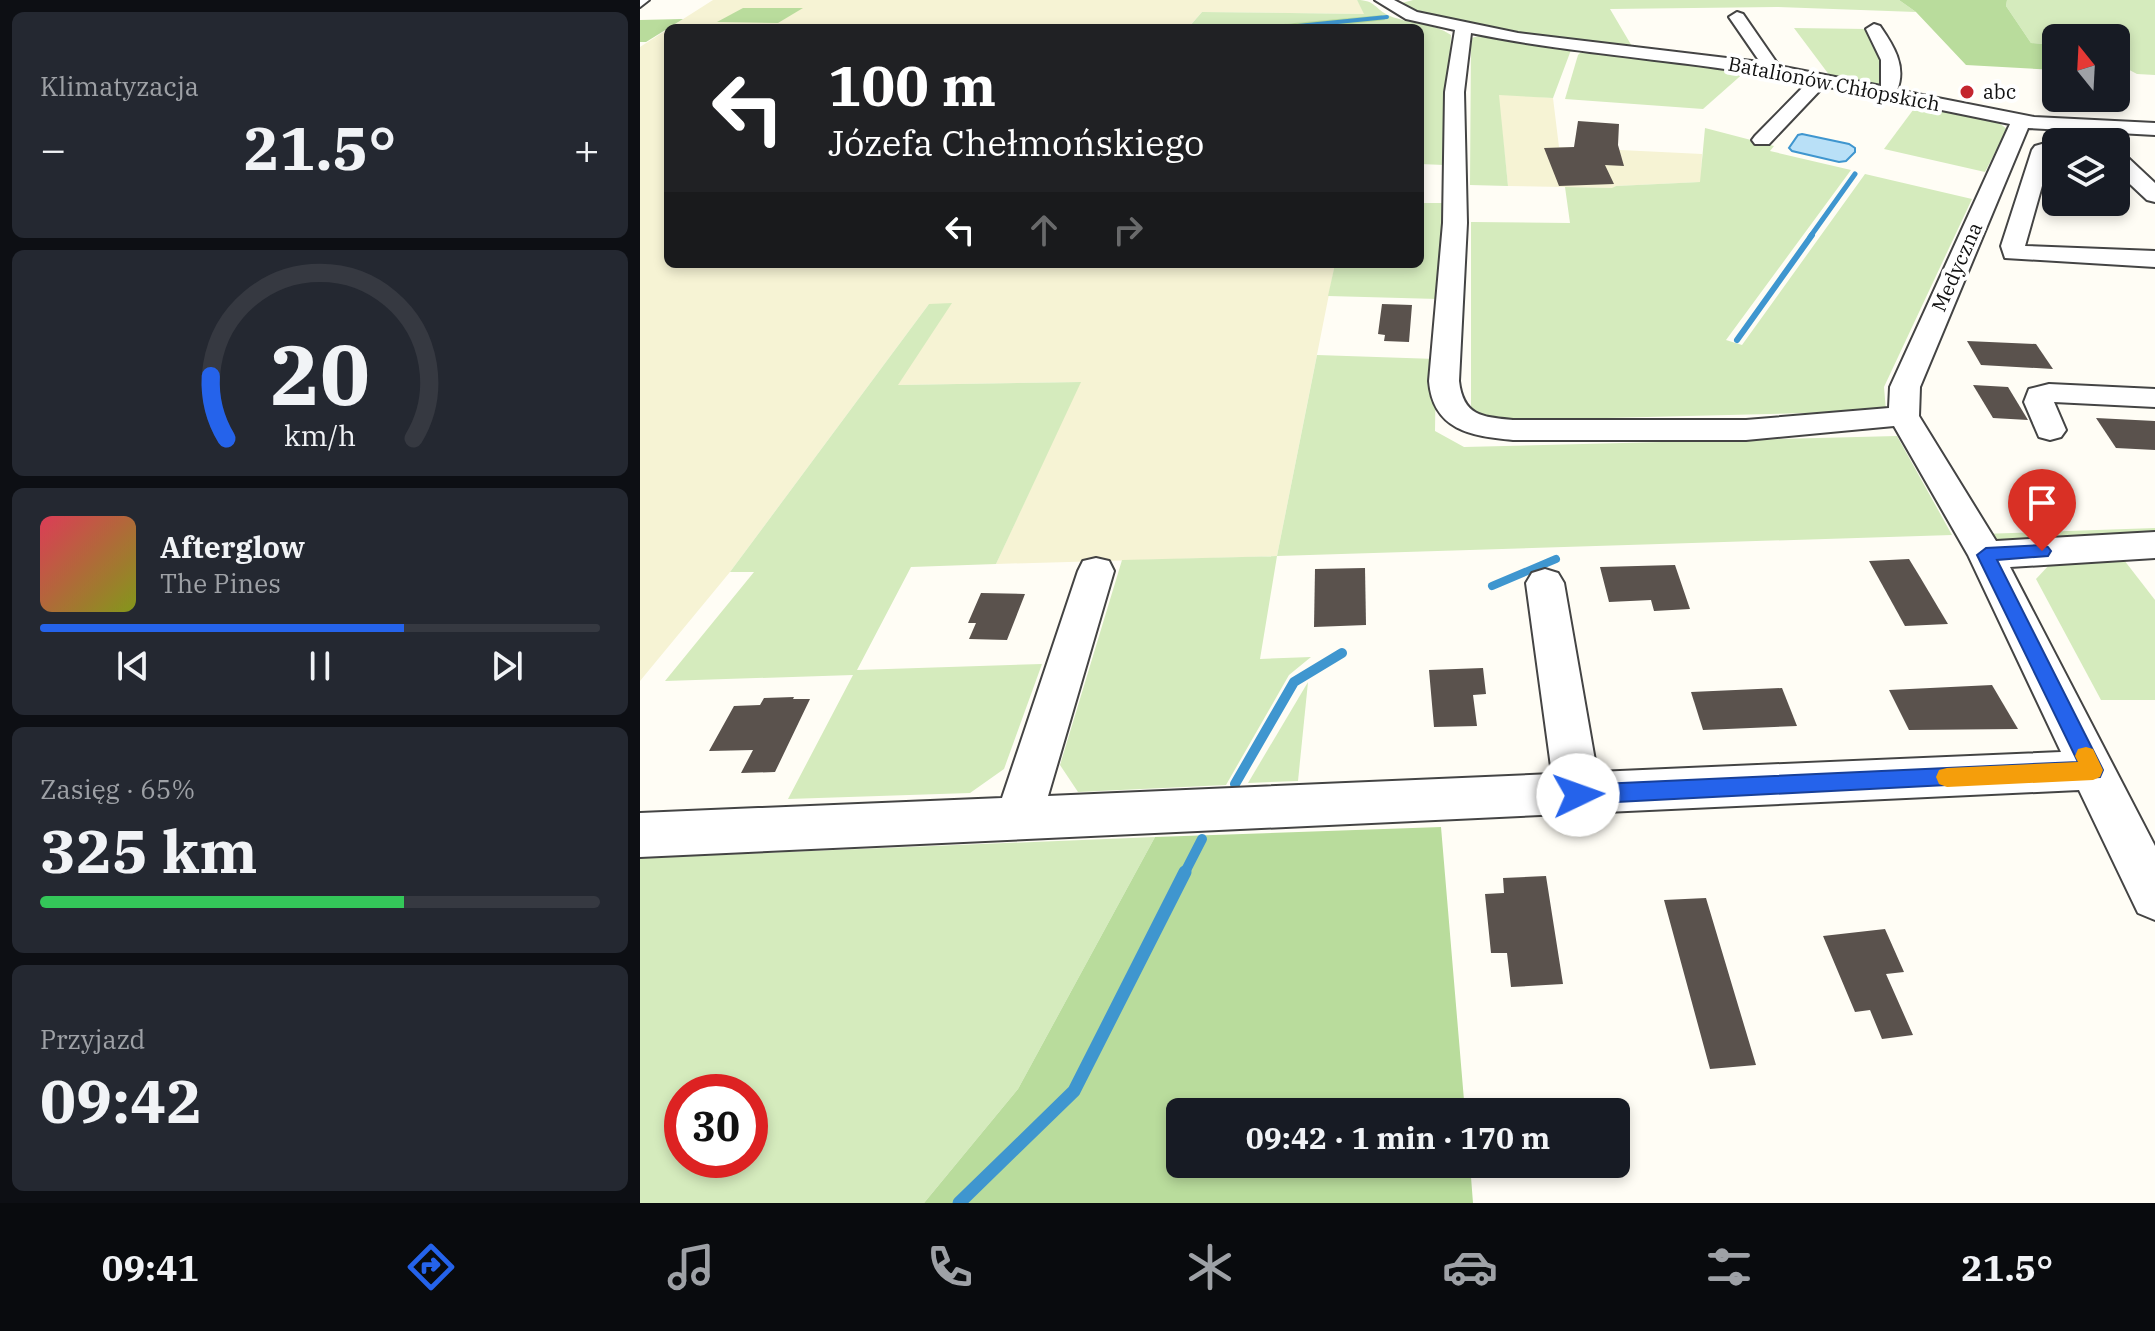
<!DOCTYPE html>
<html lang="pl">
<head>
<meta charset="utf-8">
<style>
  :root { --surface:#171b24; --page:#242831; --text:#f1f3f6; --muted:#9ea1a6; --line:#363941; --accent:#2563eb }
  body { margin:0; font-family:"IBM Plex Serif",serif; background:var(--page); color:var(--text); height:100vh; display:flex; flex-direction:column; font-size:30px; white-space:nowrap }
  * { box-sizing:border-box; margin:0 }
  p { font-size:26px; color:var(--muted) }
  .icon { flex:none; width:44px; height:44px; fill:none; stroke:currentColor; stroke-width:2; stroke-linecap:round; stroke-linejoin:round }
  .map { position:relative; flex:1; overflow:hidden }
  .details { display:flex; flex-direction:column; gap:12px; padding:12px; background:#0d0f14; width:640px }
  .details>* { flex:none }
  .banner { position:absolute; left:24px; top:24px; width:760px; height:244px; border-radius:12px; box-shadow:0 4px 12px #0003; background:#202124; color:#fff; overflow:hidden }
  .needle { width:52px; rotate:342deg }
  .controls { position:absolute; left:1402px; top:24px; display:grid; gap:16px }
  .controls a { display:grid; place-items:center; width:88px; height:88px; border-radius:12px; background:var(--surface); box-shadow:0 4px 12px #0003; font-size:40px }
  .speed { position:absolute; left:24px; top:1074px; display:flex; gap:16px; font-size:40px; font-weight:700; text-align:center }
  .speed>* { display:grid; place-content:center; width:104px; height:104px; border-radius:50%; background:var(--surface); box-shadow:0 4px 12px #0003; line-height:1 }
  .speed .limit { border:12px solid #d22; background:#fff; color:#111 }
  .pin { position:absolute; display:grid; place-items:center; width:68px; height:68px; color:#fff; margin:-82px -34px; border-radius:50% 50% 50% 0; rotate:-45deg; box-shadow:0 0 8px #0007 }
  .pin .icon { rotate:45deg }
  .me { position:absolute; width:88px; margin:-44px; rotate:87deg; stroke-linejoin:round; filter:drop-shadow(0 0 6px #0008) }
  .turn { display:flex; align-items:center; gap:28px; height:168px; padding:0 32px; font-size:36px }
  .turn .icon { width:104px; height:104px; stroke-width:2.5 }
  .turn b { display:block; font-size:56px; line-height:68px }
  .lanes { display:flex; align-items:center; height:76px; padding:0 32px; background:#0003; justify-content:center; gap:40px; direction:ltr }
  .lanes .off { opacity:.35 }
  .big { font-size:60px; font-weight:700; line-height:1.1 }
  .details .widget { flex:1; display:flex; flex-direction:column; justify-content:center; gap:12px; min-width:0; padding:0 28px; border-radius:12px; background:var(--page) }
  .details .dial { align-items:center; gap:0 }
  .dial svg { height:208px; overflow:visible; fill:none; stroke:var(--line); stroke-width:7; stroke-linecap:round; text-anchor:middle }
  .dial text { fill:var(--text); stroke:none }
  .song { display:flex; align-items:center; gap:24px }
  .cover { width:96px; height:96px; border-radius:12px; background:linear-gradient(135deg,hsl(350 70% 55%),hsl(70 70% 35%)) }
  .played { height:8px; border-radius:4px; background:linear-gradient(90deg,var(--accent) 65%,var(--line) 65%) }
  .keys { display:flex; justify-content:space-around; direction:ltr }
  .heat { display:flex; justify-content:space-between; align-items:center; font-size:44px; direction:ltr }
  .charge { height:12px; border-radius:6px; background:linear-gradient(90deg,#34c759 65%,var(--line) 0) }
  .trip { position:absolute; left:526px; top:1098px; width:464px; height:80px; border-radius:12px; background:var(--surface); box-shadow:0 4px 12px #0003; font-weight:700; line-height:80px; text-align:center }
  .tabs { display:flex; height:128px; justify-content:space-around; align-items:center; background:#090b0e; color:var(--muted) }
  .tabs .icon { width:56px; height:56px }
  .tabs .active { color:var(--accent) }
  .tabs b { font-size:36px; color:var(--text) }
  main { display:flex; flex:1; min-height:0 }
  .map>svg:first-child { display:block }
</style>
</head>
<body>
<main>
<section class="details">
<div class="widget"><p>Klimatyzacja</p>
<div class="heat"><a>−</a><b class="big">21.5°</b><a>+</a></div>
</div>
<div class="widget dial"><svg viewBox="0 0 100 80">
<path d="M14 69A42 42 0 1 1 86 69"/>
<path d="M14 69A42 42 0 0 1 8 45" stroke="#2563eb"/>
<text x="50" y="56" font-size="32" font-weight="700">20</text>
<text x="50" y="72" font-size="11">km/h</text>
</svg></div>
<div class="widget">
<div class="song"><i class="cover"></i><div><b>Afterglow</b><p>The Pines</p></div></div>
<div class="played"></div>
<div class="keys"><svg class="icon" aria-label="previous" viewBox="0 0 24 24"><path d="M18 5L8 12l10 7zM5 5v14"/></svg><svg class="icon" aria-label="pause" viewBox="0 0 24 24"><path d="M8 5v14M16 5v14"/></svg><svg class="icon" aria-label="next" viewBox="0 0 24 24"><path d="M6 5l10 7-10 7zM19 5v14"/></svg></div>
</div>
<div class="widget"><p>Zasięg · 65%</p><b class="big">325 km</b><div class="charge"></div></div>
<div class="widget"><p>Przyjazd</p><b class="big">09:42</b></div>
</section>
<div class="map">
<svg width="1515" height="1203" viewBox="0 0 1515 1203">
  <rect width="100%" height="100%" fill="#fffdf5"/>
  <!-- farmland -->
  <g fill="#f6f3d4">
    <path d="M73,0H717L725,14L562,12L548,28H29Z"/>
    <path d="M28,29V264H695L637,556L356,564L440,382L257,385L289,304L90,572L0,681V47Z"/>
    <path d="M858,94L913,98L919,147L1062,154L1061,182L976,186L973,188L868,186Z"/>
  </g>
  <!-- green -->
  <g fill="#d5ebbd" fill-rule="evenodd">
    <path d="M717,0C736,0 734,9 750,16C770,24 794,23 811,35L804,165L780,164V28H742V25L674,28L703,25L742,16L622,26L549,27L562,12L724,14Z"/>
    <path d="M773,0H1259L1276,12L1137,7L970,9L993,48L888,37L772,13L758,4Z"/>
    <path d="M1367,0H1515V75L1497,74L1476,63V38H1416V45L1391,43L1366,6Z"/>
    <path d="M1154,28L1227,29L1243,52L1245,83L1235,85L1190,76Z"/>
    <path d="M839,36L931,50L913,98L859,95L868,186L830,185L831,38Z"/>
    <path d="M942,51L1106,71L1063,109L925,99L938,55Z"/>
    <path d="M1276,106L1359,123L1367,129L1345,172L1244,149Z"/>
    <path d="M1065,128L1134,146L1130,151L1211,170L1086,340L1102,345L1225,174L1332,199L1244,387L1246,411L849,421L831,410V222L930,223L925,187L972,188L976,186L1060,182Z"/>
    <path d="M780,203H804L798,299L688,296L695,264H780Z"/>
    <path d="M312,303L258,385L441,382L356,564L271,567L217,670L402,664L364,769L330,793L148,799L213,675L25,681L114,572H90L289,304Z"/>
    <path d="M677,355L796,359L795,431L824,447L1257,436L1312,535L637,556L620,659L671,657L649,675L586,785L438,792L420,765L482,560L637,556Z"/>
    <path d="M1515,528V539L1358,542L1342,534Z"/>
    <path d="M1484,560L1515,600V700H1461L1396,579L1411,563Z"/>
    <path d="M668,682L658,781L608,783Z"/>
    <path d="M515,837L378,1089L284,1203H0V858ZM42,1092H110V1160H42Z"/>
  </g>
  <!-- forest -->
  <g fill="#b9dc9c">
    <path d="M1259,0H1367L1366,6L1391,43L1416,45V70L1326,65L1276,12Z"/>
    <path d="M103,8H163L138,23L77,22Z"/>
    <path d="M742,15L745,20L674,28H548L622,26Z"/>
    <path d="M43,19L6,42H0V20Z"/>
    <path d="M801,827L825,1112H540V1164H830L833,1203H284L378,1089L515,837Z"/>
  </g>
  <!-- water -->
  <path fill="#b9e0f7" stroke="#3f96cf" stroke-width="2" d="M1162,134L1209,144L1215,148V152L1206,161L1199,162L1152,151L1149,148L1158,135Z"/>
  <g fill="none" stroke-linecap="round" stroke-linejoin="round">
    <!-- stream-far5 -->
    <path stroke="#3f96cf" stroke-width="4" d="M638,28L747,17"/>
    <!-- stream-far4 -->
    <path stroke="#3f96cf" stroke-width="5" d="M1170,237L1215,174"/>
    <!-- stream-far3 -->
    <path stroke="#3f96cf" stroke-width="6" d="M1097,340L1172,235"/>
    <!-- stream-far2 -->
    <path stroke="#3f96cf" stroke-width="8" d="M852,586L916,559"/>
    <!-- stream-far1 -->
    <g stroke="#3f96cf" stroke-width="10">
      <path d="M595,784L654,682L702,653"/>
      <path d="M544,874L562,839"/>
    </g>
    <!-- stream -->
    <path stroke="#3f96cf" stroke-width="13" d="M319,1203L434,1091L545,872"/>
  </g>
  <!-- building -->
  <g fill="#5a524d">
    <path d="M938,121L979,124L978,145L984,166L965,165L974,184L919,186L904,148L934,147Z"/>
    <path d="M742,304L772,305L769,342L744,341L745,335L738,334Z"/>
    <path d="M1327,341L1396,344L1413,369L1341,365Z"/>
    <path d="M1333,385L1368,387L1388,420L1353,418Z"/>
    <path d="M1456,418L1515,421V450L1476,448Z"/>
    <path d="M1269,559L1280,577L1308,624L1265,626L1229,561Z"/>
    <path d="M1035,565L1050,609L1014,611L1011,600L969,602L960,567Z"/>
    <path d="M725,568L726,625L674,627L675,569Z"/>
    <path d="M341,593L385,594L367,640L329,639L336,623H328Z"/>
    <path d="M843,668L846,694L833,695L837,726L794,727L789,670Z"/>
    <path d="M1352,685L1378,729L1269,730L1249,690Z"/>
    <path d="M1142,688L1157,726L1063,730L1051,692Z"/>
    <path d="M154,697L153,699H170L135,772L101,773L113,750L69,751L94,706L120,705L124,698Z"/>
    <path d="M906,876L923,984L871,987L867,953H851L845,894L864,893L863,878Z"/>
    <path d="M1066,898L1095,995L1116,1065L1070,1069L1024,900Z"/>
    <path d="M1245,929L1264,972L1246,974L1273,1035L1242,1039L1230,1010L1215,1012L1183,936Z"/>
  </g>
  <g fill="none" stroke-linecap="round" stroke-linejoin="round">
    <!-- minor casing -->
    <g stroke="#444" stroke-width="4">
      <g id="minor">
        <path d="M0,0H9L0,7Z"/>
        <path d="M735,0H754L777,12L878,33L1120,62L1089,17L1097,12L1103,14L1139,66L1241,86V60L1226,29L1234,24L1240,26C1253,45 1267,66 1257,90L1394,117L1515,123V135L1388,128L1280,387L1279,416L1356,541L1515,532V558L1370,567L1515,846V920L1498,913L1439,790L0,857V813L362,798L438,571L443,561L456,558L469,561L474,571L408,796L912,774L886,583L892,573L905,569L918,573L924,583L957,772L1421,752L1328,555L1254,426L1106,440H873C831,436 793,430 789,381L803,223L805,92L815,30L766,19ZM831,33C942,56 1056,60 1167,83L1115,136L1112,140L1115,144H1129L1184,86L1370,124L1250,387L1249,408L1106,420H873C842,417 823,416 819,381L827,223L824,92Z"/>
        <path d="M1416,140L1424,142H1416V153L1411,154L1385,246L1515,251V267L1365,258L1361,246L1392,150L1395,146Z"/>
        <path d="M1476,153L1484,154L1515,183V202L1507,200L1476,171Z"/>
        <path d="M1409,384L1515,389V407L1414,402L1426,430L1421,437L1410,440L1399,437L1384,402L1389,389Z"/>
      </g>
    </g>
    <!-- minor -->
    <use href="#minor" fill="#fff" fill-rule="evenodd"/>
  </g>
  <!-- route -->
  <path fill="#2563eb" stroke="#184099" stroke-width="2" d="M1402,545L1408,547L1411,551L1408,556L1357,560L1460,764L1463,770L1460,777L938,804L930,802L927,795L930,788L938,785L1438,762L1337,555L1346,548Z"/>
  <!-- slow -->
  <path fill="#f59e0b" d="M1446,747L1453,749L1463,770L1460,777L1453,780L1307,787L1299,784L1296,777L1299,770L1307,768L1438,762L1435,756L1438,749Z"/>
  <!-- markers -->
  <circle fill="#c4262e" stroke="#fff" stroke-width="3" cx="1327" cy="92" r="8"/>
  <g text-anchor="middle" stroke-width="8" stroke-linejoin="round" paint-order="stroke">
    <!-- far-street labels -->
    <g font-size="20" fill="#111" stroke="#fff">
      <text transform="translate(1194 84) rotate(11)" y="7">Batalionów Chłopskich</text>
      <text transform="translate(1317 267) rotate(-66)" y="7">Medyczna</text>
    </g>
    <!-- far-poi labels -->
    <g font-size="20" fill="#111" stroke="#fff" text-anchor="start">
      <text x="1343" y="99">abc</text>
    </g>
  </g>
</svg>
<div class="controls">
<a><svg class="needle" viewBox="-14 -14 28 28"><path d="M0-13l5 13h-10z" fill="#e53935"/><path d="M0 13l5-13h-10z" fill="#9ea1a6"/></svg></a>
<a><svg class="icon" aria-label="layers" viewBox="0 0 24 24"><path d="M12 4l9 5-9 5-9-5zM3 14l9 5 9-5"/></svg></a>
</div>
<div class="speed"><div class="limit">30</div></div>
<div class="pin" style="left:1402px;top:551px;background:#d93025"><svg class="icon" aria-label="arrive" viewBox="0 0 24 24"><path d="M6 21V4h12l-3 4 3 4H6"/></svg></div>
<svg class="me" style="left:938px;top:795px" viewBox="-20 -20 40 40"><circle r="19" fill="#fff"/><path d="M0-13L10 11 0 6-10 11z" fill="#2563eb"/></svg>
<div class="trip">09:42 · 1 min · 170 m</div>
<div class="banner">
<div class="turn"><svg class="icon" aria-label="left" viewBox="0 0 24 24"><path d="M17 20v-9H6M10 6l-5 5 5 5"/></svg><div><b>100 m</b>Józefa Chełmońskiego</div></div>
<div class="lanes"><svg class="icon" aria-label="left" viewBox="0 0 24 24"><path d="M17 20v-9H6M10 6l-5 5 5 5"/></svg><svg class="icon off" aria-label="ahead" viewBox="0 0 24 24"><path d="M12 20V5M6 11l6-6 6 6"/></svg><svg class="icon off" aria-label="right" viewBox="0 0 24 24"><path d="M7 20v-9h11M14 6l5 5-5 5"/></svg></div>
</div>
</div>
</main>
<nav class="tabs">
<b>09:41</b>
<svg class="icon active" aria-label="directions" viewBox="0 0 24 24"><path d="M12 3l9 9-9 9-9-9zM9 14v-3h6M13 9l2 2-2 2"/></svg>
<svg class="icon" aria-label="music" viewBox="0 0 24 24"><path d="M9 18V5l10-2v13"/><circle cx="6" cy="18" r="3"/><circle cx="16" cy="16" r="3"/></svg>
<svg class="icon" aria-label="phone" viewBox="0 0 24 24"><path d="M5 4h4l2 5-3 2q2 4 5 5l2-3 5 2v4C11 20 4 13 5 4z"/></svg>
<svg class="icon" aria-label="climate" viewBox="0 0 24 24"><path d="M12 3v18M4 7l16 10M4 17L20 7"/></svg>
<svg class="icon" aria-label="car" viewBox="0 0 24 24"><path d="M5 17H2v-5l4-1 3-4h7l3 4 3 1v5h-3M9 17h6M6 11h13"/><circle cx="7" cy="17" r="2"/><circle cx="17" cy="17" r="2"/></svg>
<svg class="icon" aria-label="filters" viewBox="0 0 24 24"><path d="M4 7h16M4 17h16"/><circle cx="9" cy="7" r="2"/><circle cx="15" cy="17" r="2"/></svg>
<b>21.5°</b>
</nav>
</body>
</html>
